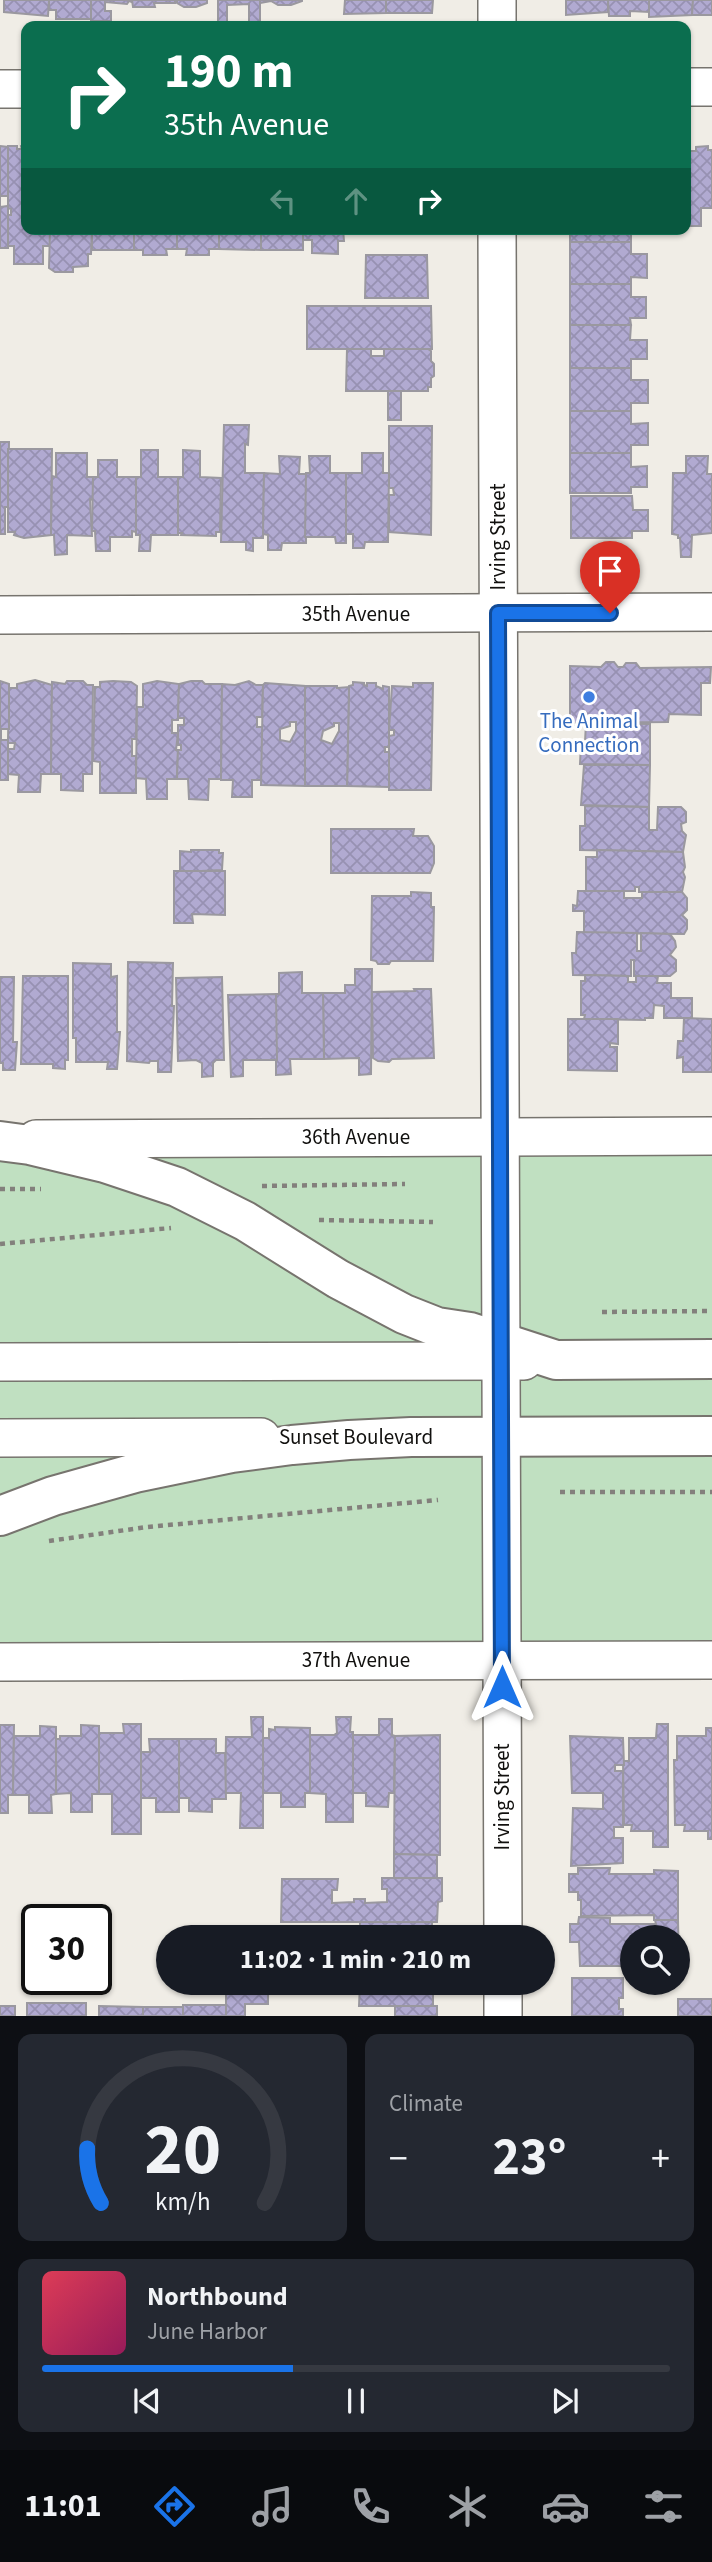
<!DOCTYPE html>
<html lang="en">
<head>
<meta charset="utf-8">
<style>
  :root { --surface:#171b24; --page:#242831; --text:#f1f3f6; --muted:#9ea1a6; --line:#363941; --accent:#1a73e8 }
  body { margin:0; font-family:"Source Sans 3",sans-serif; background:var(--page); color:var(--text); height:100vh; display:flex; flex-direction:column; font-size:26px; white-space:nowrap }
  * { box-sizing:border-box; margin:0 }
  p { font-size:23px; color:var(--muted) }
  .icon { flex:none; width:38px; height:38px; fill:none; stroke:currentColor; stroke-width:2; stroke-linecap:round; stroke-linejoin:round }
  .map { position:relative; height:2016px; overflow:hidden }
  .panel { display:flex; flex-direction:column; gap:18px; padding:18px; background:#0d0f14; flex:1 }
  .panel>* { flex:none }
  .banner { position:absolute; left:21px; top:21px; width:670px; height:214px; border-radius:14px; box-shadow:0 2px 5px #0004; background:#0b6e4f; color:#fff; overflow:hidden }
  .controls { position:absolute; left:620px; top:1925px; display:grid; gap:14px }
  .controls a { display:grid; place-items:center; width:70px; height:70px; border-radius:50%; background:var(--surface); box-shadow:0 2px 5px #0004; font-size:35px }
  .speed { position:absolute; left:21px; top:1904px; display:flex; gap:14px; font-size:35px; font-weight:700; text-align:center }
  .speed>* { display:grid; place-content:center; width:91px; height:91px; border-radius:50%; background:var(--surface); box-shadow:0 2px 5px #0004; line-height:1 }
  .speed .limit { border:4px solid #111; border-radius:10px; background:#fff; color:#111 }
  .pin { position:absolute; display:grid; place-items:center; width:60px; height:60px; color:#fff; margin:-72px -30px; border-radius:50% 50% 50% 0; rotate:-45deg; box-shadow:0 0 7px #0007 }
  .pin .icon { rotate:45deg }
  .me { position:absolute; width:77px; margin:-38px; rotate:0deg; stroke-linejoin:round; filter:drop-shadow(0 0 5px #0008) }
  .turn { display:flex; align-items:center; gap:24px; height:147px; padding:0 28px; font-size:32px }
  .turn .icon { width:91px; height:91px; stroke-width:2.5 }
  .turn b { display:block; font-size:49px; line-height:60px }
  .lanes { display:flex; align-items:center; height:66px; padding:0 28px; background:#0003; justify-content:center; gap:35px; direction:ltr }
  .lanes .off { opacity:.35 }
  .big { font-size:52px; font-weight:700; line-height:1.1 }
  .panel .widget { flex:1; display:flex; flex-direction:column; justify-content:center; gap:10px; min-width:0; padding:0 24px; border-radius:14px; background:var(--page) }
  .panel .dial { align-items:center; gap:0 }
  .dial svg { height:182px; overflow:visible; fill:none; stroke:var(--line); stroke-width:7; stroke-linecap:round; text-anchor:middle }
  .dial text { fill:var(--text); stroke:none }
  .song { display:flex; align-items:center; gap:21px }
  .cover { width:84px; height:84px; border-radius:10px; background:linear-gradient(135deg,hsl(350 70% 55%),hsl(330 70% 35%)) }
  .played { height:7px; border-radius:4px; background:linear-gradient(90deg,var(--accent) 40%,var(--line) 40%) }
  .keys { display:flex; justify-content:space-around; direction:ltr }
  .heat { display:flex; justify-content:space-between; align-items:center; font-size:38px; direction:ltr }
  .panel .tiles { flex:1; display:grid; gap:18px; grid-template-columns:1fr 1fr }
  .widget:last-child { grid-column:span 2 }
  .trip { position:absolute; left:156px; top:1925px; width:399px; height:70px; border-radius:35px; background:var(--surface); box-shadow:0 2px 5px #0004; font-weight:700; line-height:70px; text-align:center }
  .tab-bar { display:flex; height:112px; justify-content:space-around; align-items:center; background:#090b0e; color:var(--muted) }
  .tab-bar .icon { width:49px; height:49px }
  .tab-bar .selected { color:var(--accent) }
  .tab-bar b { font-size:32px; color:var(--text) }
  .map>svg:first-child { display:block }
</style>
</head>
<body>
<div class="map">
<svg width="712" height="2016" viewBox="0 0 712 2016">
  <defs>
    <pattern id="building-cross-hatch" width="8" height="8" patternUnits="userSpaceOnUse" patternTransform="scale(1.75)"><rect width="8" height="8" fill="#b1aad1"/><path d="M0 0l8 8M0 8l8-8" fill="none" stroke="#9791b2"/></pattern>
  </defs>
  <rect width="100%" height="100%" fill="#f0ede6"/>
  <!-- green -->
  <path fill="#c0e0c1" d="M712,1137V1659L0,1662V1139Z"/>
  <!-- building -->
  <g fill="url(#building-cross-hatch)" stroke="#9a989f" stroke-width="2" fill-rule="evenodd">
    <path d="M4,0H49L48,16L4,12Z"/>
    <path d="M49,0H91V19H56V10H49Z"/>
    <path d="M91,0H132V2L129,1L127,4L105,2V11H111V21H91Z"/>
    <path d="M132,0H175V3H154L155,7H133Z"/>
    <path d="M177,0H207V3L196,7H184L177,3Z"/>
    <path d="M218,0H260V26H249V4L227,5V26H218Z"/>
    <path d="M260,0H302V1L291,5H278L271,1L260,3Z"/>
    <path d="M345,0H386V13L344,14Z"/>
    <path d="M386,0H433L432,13H386Z"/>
    <path d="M566,0H608V12L566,15Z"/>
    <path d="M608,0H649V12L630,11V16H609Z"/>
    <path d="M649,0H693L692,15L649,17Z"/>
    <path d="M693,0H712V15H692Z"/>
    <path d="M26,144V229H50V246H43V264H14V246H8V215H11V209L8,208V146H17V149H22L21,146Z"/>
    <path d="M0,146L8,147V196H0V207L8,206V248H0Z"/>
    <path d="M708,146V150H712V208H701V226H686V148L688,151H696V147Z"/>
    <path d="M50,229H92L91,254H88V266L73,267V272H55L49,268Z"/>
    <rect x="92" y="229" width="42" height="21"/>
    <path d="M134,229H177V249H166L167,255H143V250H134Z"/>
    <path d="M177,229H219V249H209V255H186L187,249H177Z"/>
    <path d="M219,229H261V250L219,249Z"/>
    <rect x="261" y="229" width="42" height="21"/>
    <path d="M303,229H343L344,241H338V254L312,253V240H303Z"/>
    <path d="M570,229H646L647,234L631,233V242H570Z"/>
    <path d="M570,242H631V254H647V278L631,277V284H570Z"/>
    <path d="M366,255H427L428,298H365Z"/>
    <path d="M570,284H631V297H646V318H630L631,325H570Z"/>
    <path d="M307,306H431L432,349H307Z"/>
    <path d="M570,325H631L630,340H647V359H631V368H570Z"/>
    <path d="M347,349H371V356H384V349H428L431,351V361L434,364V376L431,378V387H428V391H346Z"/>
    <path d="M570,368H631V380H648V403H631V411H570Z"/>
    <rect x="388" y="391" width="13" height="29"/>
    <path d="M570,411H631V424L648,423V445H631V453H570Z"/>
    <path d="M224,425H249L248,445L245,444V473H264L263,538H253V551L246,550V542H221Z"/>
    <path d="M389,426H432L431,535L389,532V495H394L393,488H389Z"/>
    <path d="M0,442H9L8,507H5V534H0Z"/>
    <path d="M8,449H52L51,535L24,538L14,535L15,532H8Z"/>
    <path d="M141,450H158V477H178V535H151L150,551H139L140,535H136V477H141Z"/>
    <path d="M183,450L200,451V477L221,478L220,532H216V536L181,535L182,533H178V477H183Z"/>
    <path d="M56,453H87V477H93V500L90,499L92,536L67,535V554L55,555L54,535H51L52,476L56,477Z"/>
    <path d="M362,453H383V473H389L388,542H365L364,548H353V534H346V473H362Z"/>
    <path d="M570,453H631V467L647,466V487H631V493H570Z"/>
    <path d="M279,456L300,457L299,474H306V543H282L281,550H268V535L263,534L264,473L280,474Z"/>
    <path d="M309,456H330V473H346V543H336L335,537H305L306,473H310Z"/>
    <path d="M686,456H708L707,474H712V533L692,535L691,557H681L680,538H678V535L672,534L673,473H686Z"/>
    <path d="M98,460H117V477H136V532L132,531V537H110V551H96L95,531H92L93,477H98Z"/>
    <path d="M571,496H632L633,510H648V531H632V538H571Z"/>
    <path d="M606,662H614L618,667H623L626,663H636L640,668L711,667L710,683H701V715L669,714L668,722L570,723V666L601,667Z"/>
    <path d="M35,680L52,685L51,774H41L40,792H18L19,775L8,774V749H14L15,743H8V740L9,688H17V684Z"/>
    <path d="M0,681L9,684V729H1V740H8V780H0Z"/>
    <path d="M67,681H83L87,685H93L92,774H83V791L61,790V774H51L52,682L65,684Z"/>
    <path d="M113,681L131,682L137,686L136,739H132V756H136V793H100V762L93,761L95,687H100V682Z"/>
    <path d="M157,681L179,684L178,720H172V733H178L176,750H178L177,779H167V799H147L146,779L136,778L137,707H143V684Z"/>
    <path d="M191,681H202L205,684H222L221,779H209L208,800L189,799L188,779H177L178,750H181V745H178V725H184V718H178L179,684Z"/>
    <path d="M249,681L256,685H263L262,717H257V727H263L262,780H252V797H232L233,780H221L222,684L235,685Z"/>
    <path d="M353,682L364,683V685L367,686V683H376V686L383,689V686L389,687V747H385V752H389V787L347,786L349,686L353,685Z"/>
    <path d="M265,683L305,686V786L261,785L263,685ZM290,722H296V731L290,742L280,740V729L290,726Z"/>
    <path d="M413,683H433L431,790H389V736L394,735V730H389L392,686L413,687Z"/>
    <path d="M305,686H337V688L349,687L347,786H305ZM334,723H339V731L332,744L321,740L323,731L334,726Z"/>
    <path d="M586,723L650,724V765L580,764L581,742H585Z"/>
    <path d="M584,765H650L649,807L581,805Z"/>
    <path d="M585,806L649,807V830H657L658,807H681L686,812V822L681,824L682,831L686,835L683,852L580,850V826H585Z"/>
    <path d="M331,829H414L413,836H428L434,846V863L430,873H331Z"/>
    <path d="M191,850H219V853H223L222,870L180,872V851L191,852Z"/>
    <path d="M597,850L683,852L685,867L683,872L685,877L682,892H639V887H635V891H586V857H597Z"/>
    <path d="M174,871H225V915L192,914L193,923H174Z"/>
    <path d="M578,891H624V898H642V892H682L687,898V910L682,915L687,920V929L684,934L584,933V911H573V905L577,906Z"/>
    <path d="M411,892L431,893V907H434L433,961H391L389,964H378L376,961L371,960L372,896H411Z"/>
    <path d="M577,932L637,933V951H641V933L670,934L675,941L676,947L670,955L676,960V971L670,976H634V960H631V976L573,975L572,953H576Z"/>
    <path d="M128,962L173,963L172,1006H174L171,1072H158V1061H150L149,1063L127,1061Z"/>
    <path d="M73,963L111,964V977L117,976V1032H120L117,1069H107L108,1062H76V1038H73Z"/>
    <path d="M355,969H372L371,1074L359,1075V1058L324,1059L323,993H345V985H355Z"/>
    <path d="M302,972V993H323L324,1059H290L291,1074L276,1075V994H279V973Z"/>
    <path d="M585,975L628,976V982H636V976H658L657,983H671V998H692V1018H664V1006L654,1005L653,1018H645V1020L584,1019L585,1015H581V981H585Z"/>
    <path d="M23,976H68V1060H65V1069L53,1068V1064H21Z"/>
    <path d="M0,977H14L13,1042H17L15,1070H3V1063H0Z"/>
    <path d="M222,977L224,1060H216L213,1063V1076L202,1077V1063L196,1060L178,1061L176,978Z"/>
    <path d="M414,989H431L434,1058L392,1059L389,1062L378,1061L373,1058L372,992L415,991Z"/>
    <path d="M276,994L277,1060H243V1076L231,1077L228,995Z"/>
    <path d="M684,1018L712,1019V1072H683V1057L677,1058L678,1041H683Z"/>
    <path d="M568,1019H618V1044L610,1043V1047H617V1071L568,1070Z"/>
    <path d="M251,1717H263V1828H240L241,1793H225L226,1737H252Z"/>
    <path d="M336,1717H351L350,1732H353V1822H326V1794L310,1793V1735H334L337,1733Z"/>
    <path d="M379,1719H392V1735L395,1736L394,1793H389L388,1807L366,1806V1793H353V1735H379Z"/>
    <path d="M123,1724H141V1834H112V1794H99V1733H124Z"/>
    <path d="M657,1724H668V1847H653V1831H631L632,1825H624L623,1761H629V1738H656Z"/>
    <path d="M0,1725H14L13,1795H8V1813H0Z"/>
    <path d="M81,1725L99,1726V1794H92V1812H71V1793L56,1794V1739H60V1736H81Z"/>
    <path d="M40,1726L56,1727V1794L51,1795L52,1813H29V1795H13L14,1736H40Z"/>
    <path d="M275,1727L310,1728V1793H305V1807H281V1793H263V1738H269V1729L275,1730Z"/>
    <path d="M706,1728H712V1839H708V1831H684L685,1825H675L674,1760H677V1736H706Z"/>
    <path d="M440,1735V1855L394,1854L395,1736Z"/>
    <path d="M570,1736L623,1738L624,1765H615V1771H623V1827H614V1838H623V1863L571,1866L573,1808L603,1809V1793H572Z"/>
    <path d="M149,1739H179V1812H156V1798H141V1752H150Z"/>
    <path d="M179,1739H216V1753H225L226,1799H212V1812L189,1811V1798H179Z"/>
    <path d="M394,1854L437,1855V1878H394Z"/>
    <path d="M578,1868H610L609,1874H654V1870L678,1871V1920H654V1915L581,1916V1900H578V1892H569V1874H578Z"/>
    <path d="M382,1878H442V1901L438,1902L437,1922H281L282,1879H338L337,1890H332V1903L354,1902V1899H365V1903L387,1902V1889H382Z"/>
    <path d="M579,1917L610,1918V1924H656L655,1920H678L679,1972L677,1937H632V1966H580L579,1942H570V1924H578Z"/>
    <rect x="360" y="1922" width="72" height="15"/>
    <path d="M572,1978H623V1998H619V2009H623V2016H572Z"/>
    <path d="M226,1983H262L263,1985H268V2004H245V2016H226Z"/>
    <path d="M360,1983H433V2006H359Z"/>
    <rect x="678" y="1999" width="34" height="17"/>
    <rect x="27" y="2003" width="59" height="13"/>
    <rect x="183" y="2005" width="43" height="11"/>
    <rect x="0" y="2006" width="15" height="10"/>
    <path d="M99,2006L143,2007V2016H99Z"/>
    <rect x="395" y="2006" width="42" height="10"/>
    <rect x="143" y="2007" width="40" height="9"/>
  </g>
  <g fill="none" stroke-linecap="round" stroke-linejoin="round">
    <!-- minor casing -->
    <g stroke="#77746e" stroke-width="40">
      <g id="minor">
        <path d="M497,0V26"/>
        <path d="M686,87H712"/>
        <path d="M0,89H26"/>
        <path d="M497,229L503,1937"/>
        <path d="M0,615L712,612"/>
        <path d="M36,1139L712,1136"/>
        <path d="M0,1362L524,1361"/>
        <path d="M0,1438L261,1437"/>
        <path d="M0,1662L712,1660"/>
        <path d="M503,1983V2016"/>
      </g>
    </g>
    <!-- major casing -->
    <g stroke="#77746e" stroke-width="42">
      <g id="major">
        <path d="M0,1141L30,1145L105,1163L177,1187L245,1221L338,1279L404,1314L437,1327L470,1332L556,1360L712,1359"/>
        <path d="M0,1516L53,1496L135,1473L232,1453L292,1445L349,1440L411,1437L712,1436"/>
      </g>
    </g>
    <!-- path -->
    <g stroke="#83807c" stroke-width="4.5" stroke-dasharray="5 5" stroke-linecap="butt">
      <path d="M262,1186L405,1184"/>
      <path d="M0,1189H41"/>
      <path d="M319,1220L433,1222"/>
      <path d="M0,1244L171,1228"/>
      <path d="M602,1312L712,1311"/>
      <path d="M560,1492H712"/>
      <path d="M49,1541L147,1527L438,1500"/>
    </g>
    <!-- minor -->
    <use href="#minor" stroke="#fff" stroke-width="37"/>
    <!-- major -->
    <use href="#major" stroke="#fff" stroke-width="38"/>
  </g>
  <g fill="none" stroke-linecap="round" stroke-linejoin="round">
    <!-- route casing -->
    <g stroke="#114b97" stroke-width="18">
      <path id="route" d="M502,1687L498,613H610"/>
    </g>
    <!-- route -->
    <use href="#route" stroke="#1a73e8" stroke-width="12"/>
  </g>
  <!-- markers -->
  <circle fill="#3f7fe0" stroke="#fff" stroke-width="2.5" cx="589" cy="697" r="7"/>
  <g text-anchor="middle" stroke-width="6" stroke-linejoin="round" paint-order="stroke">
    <!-- street labels -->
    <g font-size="21" fill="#11100e" stroke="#fff">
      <text transform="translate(498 537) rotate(-90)" y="7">Irving Street</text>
      <text x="356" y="621">35th Avenue</text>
      <text x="356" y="1144">36th Avenue</text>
      <text x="356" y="1444">Sunset Boulevard</text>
      <text x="356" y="1667">37th Avenue</text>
      <text transform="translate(502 1797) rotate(-90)" y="7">Irving Street</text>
    </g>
    <!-- shop labels -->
    <g font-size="21" fill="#366cbe" stroke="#fff">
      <text x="589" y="728">The Animal<tspan x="589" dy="24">Connection</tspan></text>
    </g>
  </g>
</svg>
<div class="controls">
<a><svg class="icon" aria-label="search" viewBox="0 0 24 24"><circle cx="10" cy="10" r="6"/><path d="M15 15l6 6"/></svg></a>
</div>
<div class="speed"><div class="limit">30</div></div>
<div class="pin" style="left:610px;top:613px;background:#d93025"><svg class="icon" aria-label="arrive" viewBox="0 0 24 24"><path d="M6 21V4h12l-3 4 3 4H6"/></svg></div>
<svg class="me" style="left:502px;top:1687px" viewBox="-20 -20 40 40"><path d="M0-17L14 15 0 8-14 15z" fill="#1a73e8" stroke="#fff" stroke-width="4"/></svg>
<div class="trip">11:02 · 1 min · 210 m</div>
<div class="banner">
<div class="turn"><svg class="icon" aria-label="right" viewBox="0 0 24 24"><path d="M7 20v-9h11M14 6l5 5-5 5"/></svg><div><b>190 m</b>35th Avenue</div></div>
<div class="lanes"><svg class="icon off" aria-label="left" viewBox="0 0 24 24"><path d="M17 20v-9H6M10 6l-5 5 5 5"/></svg><svg class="icon off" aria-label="ahead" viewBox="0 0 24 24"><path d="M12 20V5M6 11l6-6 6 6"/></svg><svg class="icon" aria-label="right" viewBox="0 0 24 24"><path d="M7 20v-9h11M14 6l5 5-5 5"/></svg></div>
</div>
</div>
<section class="panel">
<div class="tiles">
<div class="widget dial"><svg viewBox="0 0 100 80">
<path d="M14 69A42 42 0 1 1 86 69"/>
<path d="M14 69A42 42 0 0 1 8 45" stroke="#1a73e8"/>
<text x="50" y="56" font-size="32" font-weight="700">20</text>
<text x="50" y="72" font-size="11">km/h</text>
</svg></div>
<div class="widget"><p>Climate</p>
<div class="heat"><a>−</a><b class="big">23°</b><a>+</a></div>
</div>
<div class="widget">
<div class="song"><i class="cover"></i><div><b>Northbound</b><p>June Harbor</p></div></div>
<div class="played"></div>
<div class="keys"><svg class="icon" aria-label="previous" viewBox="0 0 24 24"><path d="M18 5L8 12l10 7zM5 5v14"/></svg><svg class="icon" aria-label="pause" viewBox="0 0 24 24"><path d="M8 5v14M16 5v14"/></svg><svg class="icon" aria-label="next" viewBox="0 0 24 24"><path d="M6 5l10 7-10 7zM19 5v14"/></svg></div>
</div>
</div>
</section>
<nav class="tab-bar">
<b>11:01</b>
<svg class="icon selected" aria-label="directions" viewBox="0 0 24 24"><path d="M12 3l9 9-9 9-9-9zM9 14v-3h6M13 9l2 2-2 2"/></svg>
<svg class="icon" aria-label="music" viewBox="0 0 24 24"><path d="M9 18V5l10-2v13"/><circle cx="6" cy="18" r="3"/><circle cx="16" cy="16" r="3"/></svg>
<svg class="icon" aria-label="phone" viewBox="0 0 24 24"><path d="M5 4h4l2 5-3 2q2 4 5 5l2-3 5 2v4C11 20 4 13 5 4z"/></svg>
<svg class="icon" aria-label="climate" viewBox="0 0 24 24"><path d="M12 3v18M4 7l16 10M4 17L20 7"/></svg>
<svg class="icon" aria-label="car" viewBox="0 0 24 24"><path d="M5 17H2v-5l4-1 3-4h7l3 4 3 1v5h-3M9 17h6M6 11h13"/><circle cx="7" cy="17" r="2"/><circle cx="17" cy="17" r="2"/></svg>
<svg class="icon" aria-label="filters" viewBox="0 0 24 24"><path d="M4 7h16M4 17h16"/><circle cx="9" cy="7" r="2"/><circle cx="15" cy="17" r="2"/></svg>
</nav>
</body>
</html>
